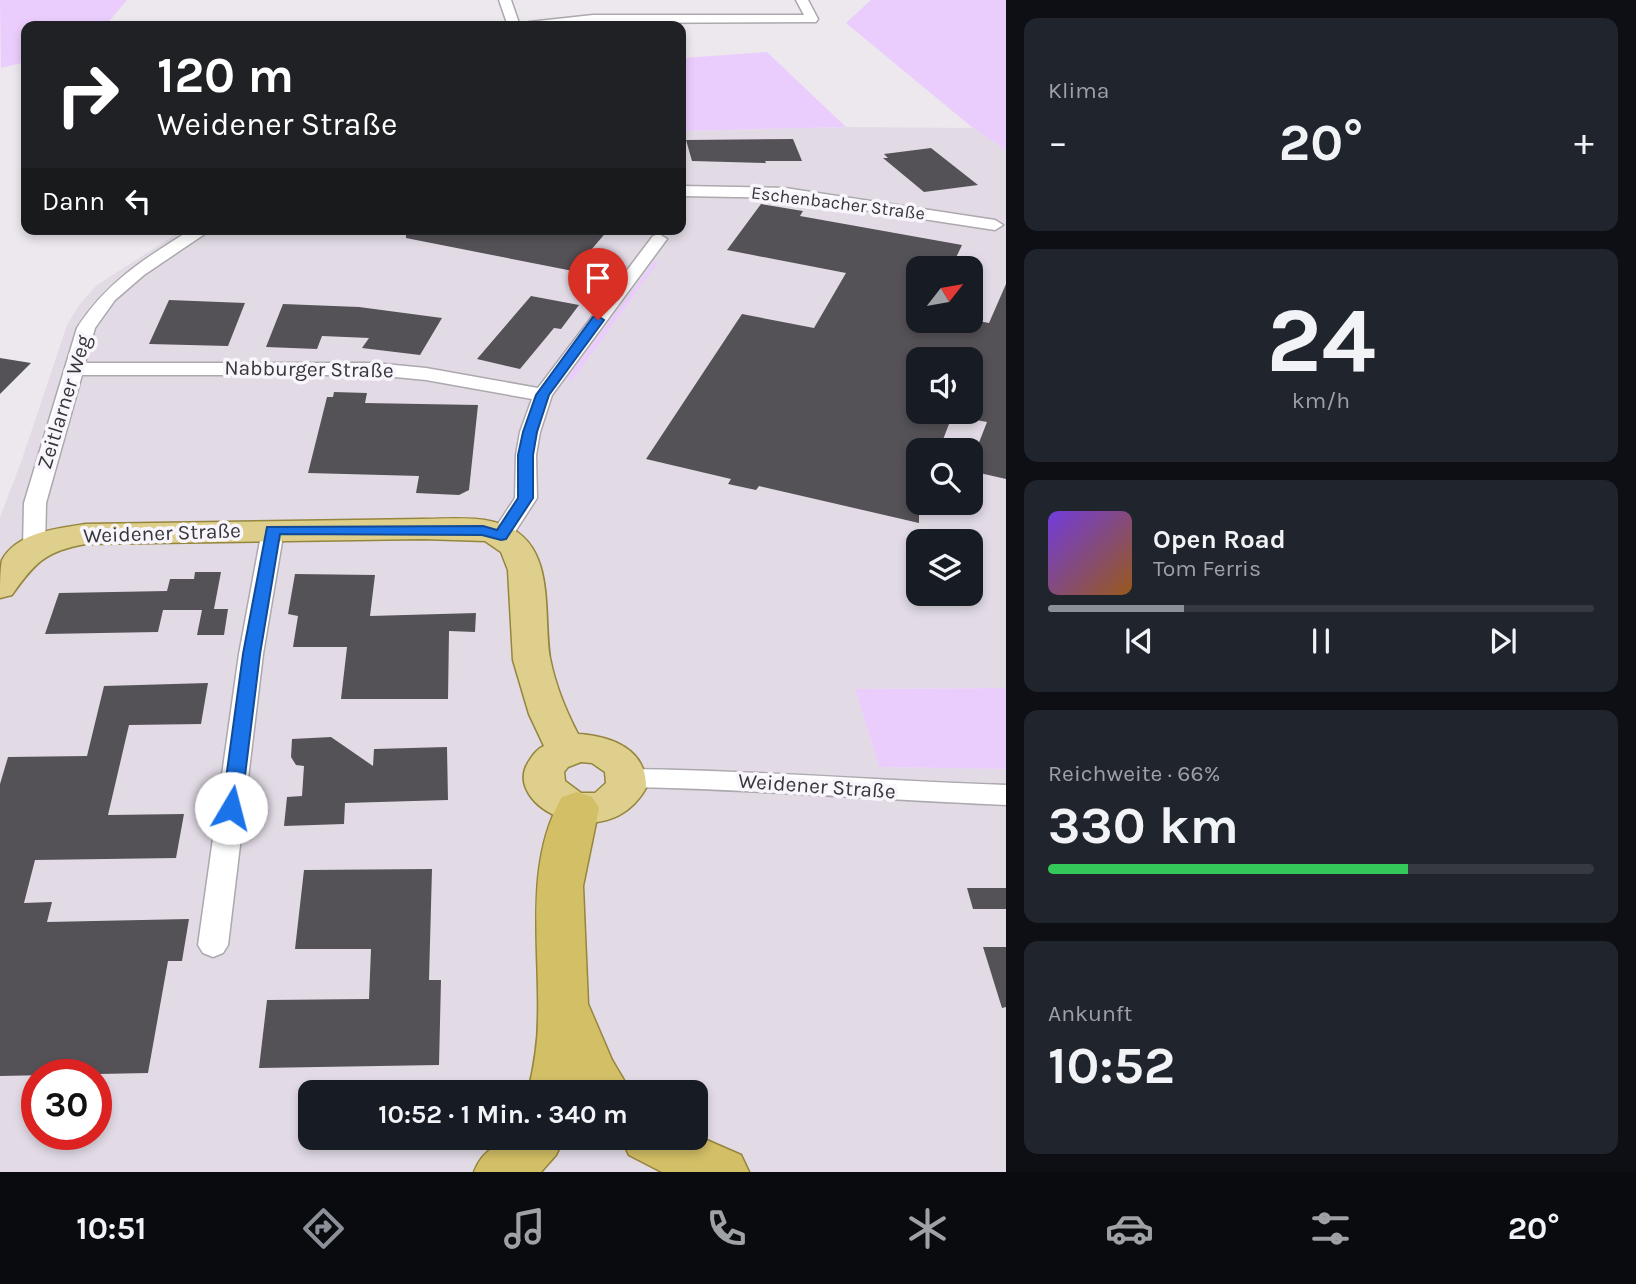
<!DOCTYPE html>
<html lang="de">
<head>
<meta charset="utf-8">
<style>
  :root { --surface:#171b24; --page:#20242c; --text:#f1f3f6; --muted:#9ea1a6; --line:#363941; --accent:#8c9099 }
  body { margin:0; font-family:Karla,sans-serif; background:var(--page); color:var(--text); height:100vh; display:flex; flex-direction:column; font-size:26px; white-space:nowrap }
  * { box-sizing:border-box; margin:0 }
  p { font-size:23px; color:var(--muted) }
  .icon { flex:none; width:38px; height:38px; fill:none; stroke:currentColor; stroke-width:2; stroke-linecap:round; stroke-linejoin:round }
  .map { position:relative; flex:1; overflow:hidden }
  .side { display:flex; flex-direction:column; gap:18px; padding:18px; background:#0d0f14; width:630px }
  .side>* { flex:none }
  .banner { position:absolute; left:21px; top:21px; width:665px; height:214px; border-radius:14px; box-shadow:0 4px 10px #0003; background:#202124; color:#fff; overflow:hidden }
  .needle { width:46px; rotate:59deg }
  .fabs { position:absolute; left:906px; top:256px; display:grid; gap:14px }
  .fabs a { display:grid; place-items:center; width:77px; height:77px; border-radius:14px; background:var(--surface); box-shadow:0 4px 10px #0003; font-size:35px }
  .speed { position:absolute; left:21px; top:1059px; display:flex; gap:14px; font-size:35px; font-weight:700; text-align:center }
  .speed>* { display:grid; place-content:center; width:91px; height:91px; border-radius:50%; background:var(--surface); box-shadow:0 4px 10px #0003; line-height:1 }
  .speed .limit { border:10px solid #d22; background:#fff; color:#111 }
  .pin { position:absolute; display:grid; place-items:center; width:60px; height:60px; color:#fff; margin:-72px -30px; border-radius:50% 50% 50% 0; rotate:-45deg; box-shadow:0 0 7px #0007 }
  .pin .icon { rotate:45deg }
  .me { position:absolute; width:77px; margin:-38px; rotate:8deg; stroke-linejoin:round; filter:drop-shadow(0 0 5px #0008) }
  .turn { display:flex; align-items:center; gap:24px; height:147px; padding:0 21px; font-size:32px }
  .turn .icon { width:91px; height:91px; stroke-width:2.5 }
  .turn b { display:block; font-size:49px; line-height:60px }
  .then { display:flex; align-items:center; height:66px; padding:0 21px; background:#0003; gap:14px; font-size:26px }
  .big { font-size:52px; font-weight:700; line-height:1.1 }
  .side .widget { flex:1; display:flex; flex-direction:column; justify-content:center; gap:10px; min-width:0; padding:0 24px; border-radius:14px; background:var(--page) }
  .side .dial { align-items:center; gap:0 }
  .dial b { font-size:91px; line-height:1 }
  .song { display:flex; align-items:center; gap:21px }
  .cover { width:84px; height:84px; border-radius:10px; background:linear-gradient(135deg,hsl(260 70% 55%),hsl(30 70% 35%)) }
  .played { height:7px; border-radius:4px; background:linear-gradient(90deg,var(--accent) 25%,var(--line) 25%) }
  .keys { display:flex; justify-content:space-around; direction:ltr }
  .heat { display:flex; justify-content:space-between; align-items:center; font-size:38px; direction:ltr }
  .charge { height:10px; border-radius:5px; background:linear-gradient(90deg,#34c759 66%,var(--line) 0) }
  .trip { position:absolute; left:298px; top:1080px; width:410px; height:70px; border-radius:14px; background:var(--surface); box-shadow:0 4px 10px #0003; font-weight:700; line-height:70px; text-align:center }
  .menu { display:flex; height:112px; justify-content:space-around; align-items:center; background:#090b0e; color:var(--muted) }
  .menu .icon { width:49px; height:49px }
  .menu .selected { color:var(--accent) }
  .menu b { font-size:32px; color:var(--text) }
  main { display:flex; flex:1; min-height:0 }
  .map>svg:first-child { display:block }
</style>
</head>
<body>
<main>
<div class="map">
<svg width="1006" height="1172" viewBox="0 0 1006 1172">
  <rect width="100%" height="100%" fill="#ece8ee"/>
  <!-- built -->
  <path fill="#e2dbe6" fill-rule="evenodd" d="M846,127L973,128L1006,150V688L855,689L879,767L1006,769V1172H0V517L20,465L67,325L79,305L97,285L184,229H681V131ZM919,268H971V320H919ZM919,359H971V411H919ZM919,450H971V502H919ZM919,541H971V593H919ZM37,1074H96V1134H37ZM310,1092H695V1138H310Z"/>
  <!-- green -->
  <g fill="#ebcdfd">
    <path d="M0,0H127L105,26H26V62L1,68Z"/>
    <path d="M871,0H1006V150L973,128L846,23Z"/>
    <path d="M767,52L846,127L681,131V56L683,58Z"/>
    <path d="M659,261L571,382L567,378L654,262Z"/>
    <path d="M1006,688V769L879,767L855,689Z"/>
  </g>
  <!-- building -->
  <g fill="#555257">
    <path d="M793,139L802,161H765L766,163L692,161L686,140Z"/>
    <path d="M931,148L978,185L924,192L883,158H888L884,154Z"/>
    <path d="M761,204L803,211L800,216L962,245L951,268H919V320H973L989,323L1006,284V479L971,471V463L987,422L971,419V359H919V411H954L939,450H919V523L759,486L756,490L728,484L731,479L646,459L742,314L814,328L846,273L727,250Z"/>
    <path d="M406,229H609L573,271L406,238Z"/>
    <path d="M531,296L579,305L561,329L554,328L520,369L477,359Z"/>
    <path d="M169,300L245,303L228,346L149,344Z"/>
    <path d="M283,304L359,307L442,318L420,355L362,348L369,338L322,336L317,349L266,347Z"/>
    <path d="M0,358L31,363L0,394Z"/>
    <path d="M334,392L367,393L365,403L478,405L469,490L459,495L416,493L419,476L308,473L327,397H333Z"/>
    <path d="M195,572H221L214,609H228L224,635H197L202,610H163L158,632L45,634L59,593L167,591L170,579H194Z"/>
    <path d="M295,574L375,575L370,616L476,613L475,632L449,631L448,699H341L347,647H293L298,616L288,614Z"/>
    <path d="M208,683L201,724L129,725L108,815L184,814L176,858L35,860L24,903L52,902L47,922L189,919L182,961H168L148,1073L0,1076V784L8,757L87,756L104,686Z"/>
    <path d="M331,737L373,766L374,749L447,747L448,800L345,803L344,824L284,826L287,797L302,796L304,766L296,765L291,757L292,739Z"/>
    <path d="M432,869L429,980H441L439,1065L259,1068L267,1000L369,999L371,949H295L304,870Z"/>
    <path d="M967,888H1006V909H973Z"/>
    <path d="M983,947H1006V1007L1002,1008Z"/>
  </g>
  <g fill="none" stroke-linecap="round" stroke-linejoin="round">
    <!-- minor casing -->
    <g stroke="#aca8ae" stroke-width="3">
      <g id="minor">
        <path d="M499,0H511L520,26H508Z"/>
        <path d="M796,0H808L818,19L816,22L593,23L523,26L529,22L593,15H804Z"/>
        <path d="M681,186L785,188L995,220L1003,225L995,230L785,198L681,196Z"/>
        <path d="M192,229H212L144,275L115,300L95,328L85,363H374L426,368L538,388L653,236L659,234L667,239L552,395L540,432L536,455L537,498L509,541H493L490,536L515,498L516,455L520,432L532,399L426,380L374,375H82L46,503L45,548L42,553H26L23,548L24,503L77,328C106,282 147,257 192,229Z"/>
        <path d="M273,523L281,525L284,530L263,654L228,945L223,953L213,957L203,953L198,945L239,654L262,530L265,525Z"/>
        <path d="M628,769C754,770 880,781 1006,785V805C880,800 754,789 628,787L619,785L615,778L619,771Z"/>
      </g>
    </g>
    <!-- primary casing -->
    <g stroke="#95853d" stroke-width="3">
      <path id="primary" d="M423,519C450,519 483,515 508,527C556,548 543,616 550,658C555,684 566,711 578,734C611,736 647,749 646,788C606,859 499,806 529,761C533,755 537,749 544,746L529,714L513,660L508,570L501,552L485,541L423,539L86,544C46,551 35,562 12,595L0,598C0,587 0,569 2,560C17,532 59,528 86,524ZM581,762L592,763L605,772L606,783L595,793H581L565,781L564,772L568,767Z"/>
    </g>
    <!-- trunk casing -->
    <g stroke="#95853d" stroke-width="3">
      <g id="trunk">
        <path d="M577,792L592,797L599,808L583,886L588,1004L612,1060L631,1092H528C534,1067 538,1043 538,1018C540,946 524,863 562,797Z"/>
        <path d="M695,1135L741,1155L749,1172H662L629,1155L621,1138H695Z"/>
        <path d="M503,1138H564L556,1155L541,1172H474C483,1151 489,1153 503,1138Z"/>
      </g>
    </g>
    <!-- minor -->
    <use href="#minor" fill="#fff" fill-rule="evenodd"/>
    <!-- primary -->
    <use href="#primary" fill="#decf8c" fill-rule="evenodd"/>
    <!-- trunk -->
    <use href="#trunk" fill="#d3bf66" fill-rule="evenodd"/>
  </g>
  <!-- route -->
  <path fill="#1a73e8" stroke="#114b97" stroke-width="2" d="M598,316L604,320L549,395L537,432L533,455V498L506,539L501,540L482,535L280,534L260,654L241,808L238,813H225L222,808L243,654L267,527L483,526L497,530L518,498V455L523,432L536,395L593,317Z"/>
  <g text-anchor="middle" stroke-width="7" stroke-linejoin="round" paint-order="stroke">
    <!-- far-street labels -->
    <g font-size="18" fill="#373638" stroke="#f9f5fc">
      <text transform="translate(838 203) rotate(7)" y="6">Eschenbacher Straße</text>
    </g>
    <!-- street labels -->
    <g font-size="21" fill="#373638" stroke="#f9f5fc">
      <text transform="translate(309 369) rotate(1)" y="7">Nabburger Straße</text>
      <text transform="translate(64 402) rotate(-73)" y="7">Zeitlarner Weg</text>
      <text transform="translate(162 533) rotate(-2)" y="7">Weidener Straße</text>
      <text transform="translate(817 786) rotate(4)" y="7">Weidener Straße</text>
    </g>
  </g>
</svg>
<div class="fabs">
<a><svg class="needle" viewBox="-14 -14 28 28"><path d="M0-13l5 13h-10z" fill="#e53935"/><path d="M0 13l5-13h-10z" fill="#9ea1a6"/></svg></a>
<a><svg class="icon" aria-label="sound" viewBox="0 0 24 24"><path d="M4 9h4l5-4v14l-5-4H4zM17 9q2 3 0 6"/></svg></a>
<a><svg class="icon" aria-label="search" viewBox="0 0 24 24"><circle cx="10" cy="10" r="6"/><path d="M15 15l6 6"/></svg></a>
<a><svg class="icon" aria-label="layers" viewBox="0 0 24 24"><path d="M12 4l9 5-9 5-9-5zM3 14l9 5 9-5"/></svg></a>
</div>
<div class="speed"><div class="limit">30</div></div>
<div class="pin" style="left:598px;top:320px;background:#d93025"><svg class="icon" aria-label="arrive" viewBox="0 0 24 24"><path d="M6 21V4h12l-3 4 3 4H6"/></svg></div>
<svg class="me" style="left:231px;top:808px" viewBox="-20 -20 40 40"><circle r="19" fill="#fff"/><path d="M0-13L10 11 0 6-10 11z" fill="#1a73e8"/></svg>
<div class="trip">10:52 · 1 Min. · 340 m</div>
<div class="banner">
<div class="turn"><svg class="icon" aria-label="right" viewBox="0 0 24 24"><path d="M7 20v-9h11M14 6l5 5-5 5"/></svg><div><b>120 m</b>Weidener Straße</div></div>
<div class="then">Dann<svg class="icon" aria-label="left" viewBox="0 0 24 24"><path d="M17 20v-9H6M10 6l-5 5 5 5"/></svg></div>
</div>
</div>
<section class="side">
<div class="widget"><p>Klima</p>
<div class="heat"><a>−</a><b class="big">20°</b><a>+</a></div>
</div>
<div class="widget dial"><b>24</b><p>km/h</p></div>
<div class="widget">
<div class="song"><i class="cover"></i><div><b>Open Road</b><p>Tom Ferris</p></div></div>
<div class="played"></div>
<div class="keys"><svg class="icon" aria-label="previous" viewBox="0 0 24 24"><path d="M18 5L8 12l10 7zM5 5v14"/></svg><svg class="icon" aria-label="pause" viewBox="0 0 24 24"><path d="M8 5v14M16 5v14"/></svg><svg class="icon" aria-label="next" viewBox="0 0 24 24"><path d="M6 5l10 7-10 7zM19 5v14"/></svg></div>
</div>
<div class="widget"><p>Reichweite · 66%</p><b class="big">330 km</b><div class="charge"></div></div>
<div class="widget"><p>Ankunft</p><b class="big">10:52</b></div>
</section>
</main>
<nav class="menu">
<b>10:51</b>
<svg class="icon selected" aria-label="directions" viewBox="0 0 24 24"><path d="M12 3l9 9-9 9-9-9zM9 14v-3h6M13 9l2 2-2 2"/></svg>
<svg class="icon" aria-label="music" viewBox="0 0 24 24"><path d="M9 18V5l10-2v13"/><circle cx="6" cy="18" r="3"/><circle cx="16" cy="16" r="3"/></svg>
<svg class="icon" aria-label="phone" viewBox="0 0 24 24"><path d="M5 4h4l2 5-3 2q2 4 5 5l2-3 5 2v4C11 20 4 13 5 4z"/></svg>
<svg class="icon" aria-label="climate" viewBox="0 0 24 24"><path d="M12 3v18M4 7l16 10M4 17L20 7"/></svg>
<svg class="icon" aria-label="car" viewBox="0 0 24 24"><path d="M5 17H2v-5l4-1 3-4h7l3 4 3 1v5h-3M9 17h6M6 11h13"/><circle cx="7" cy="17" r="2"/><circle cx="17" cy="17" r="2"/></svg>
<svg class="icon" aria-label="filters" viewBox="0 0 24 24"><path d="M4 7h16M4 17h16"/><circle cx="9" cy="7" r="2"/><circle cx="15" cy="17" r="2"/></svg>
<b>20°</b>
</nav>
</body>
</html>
